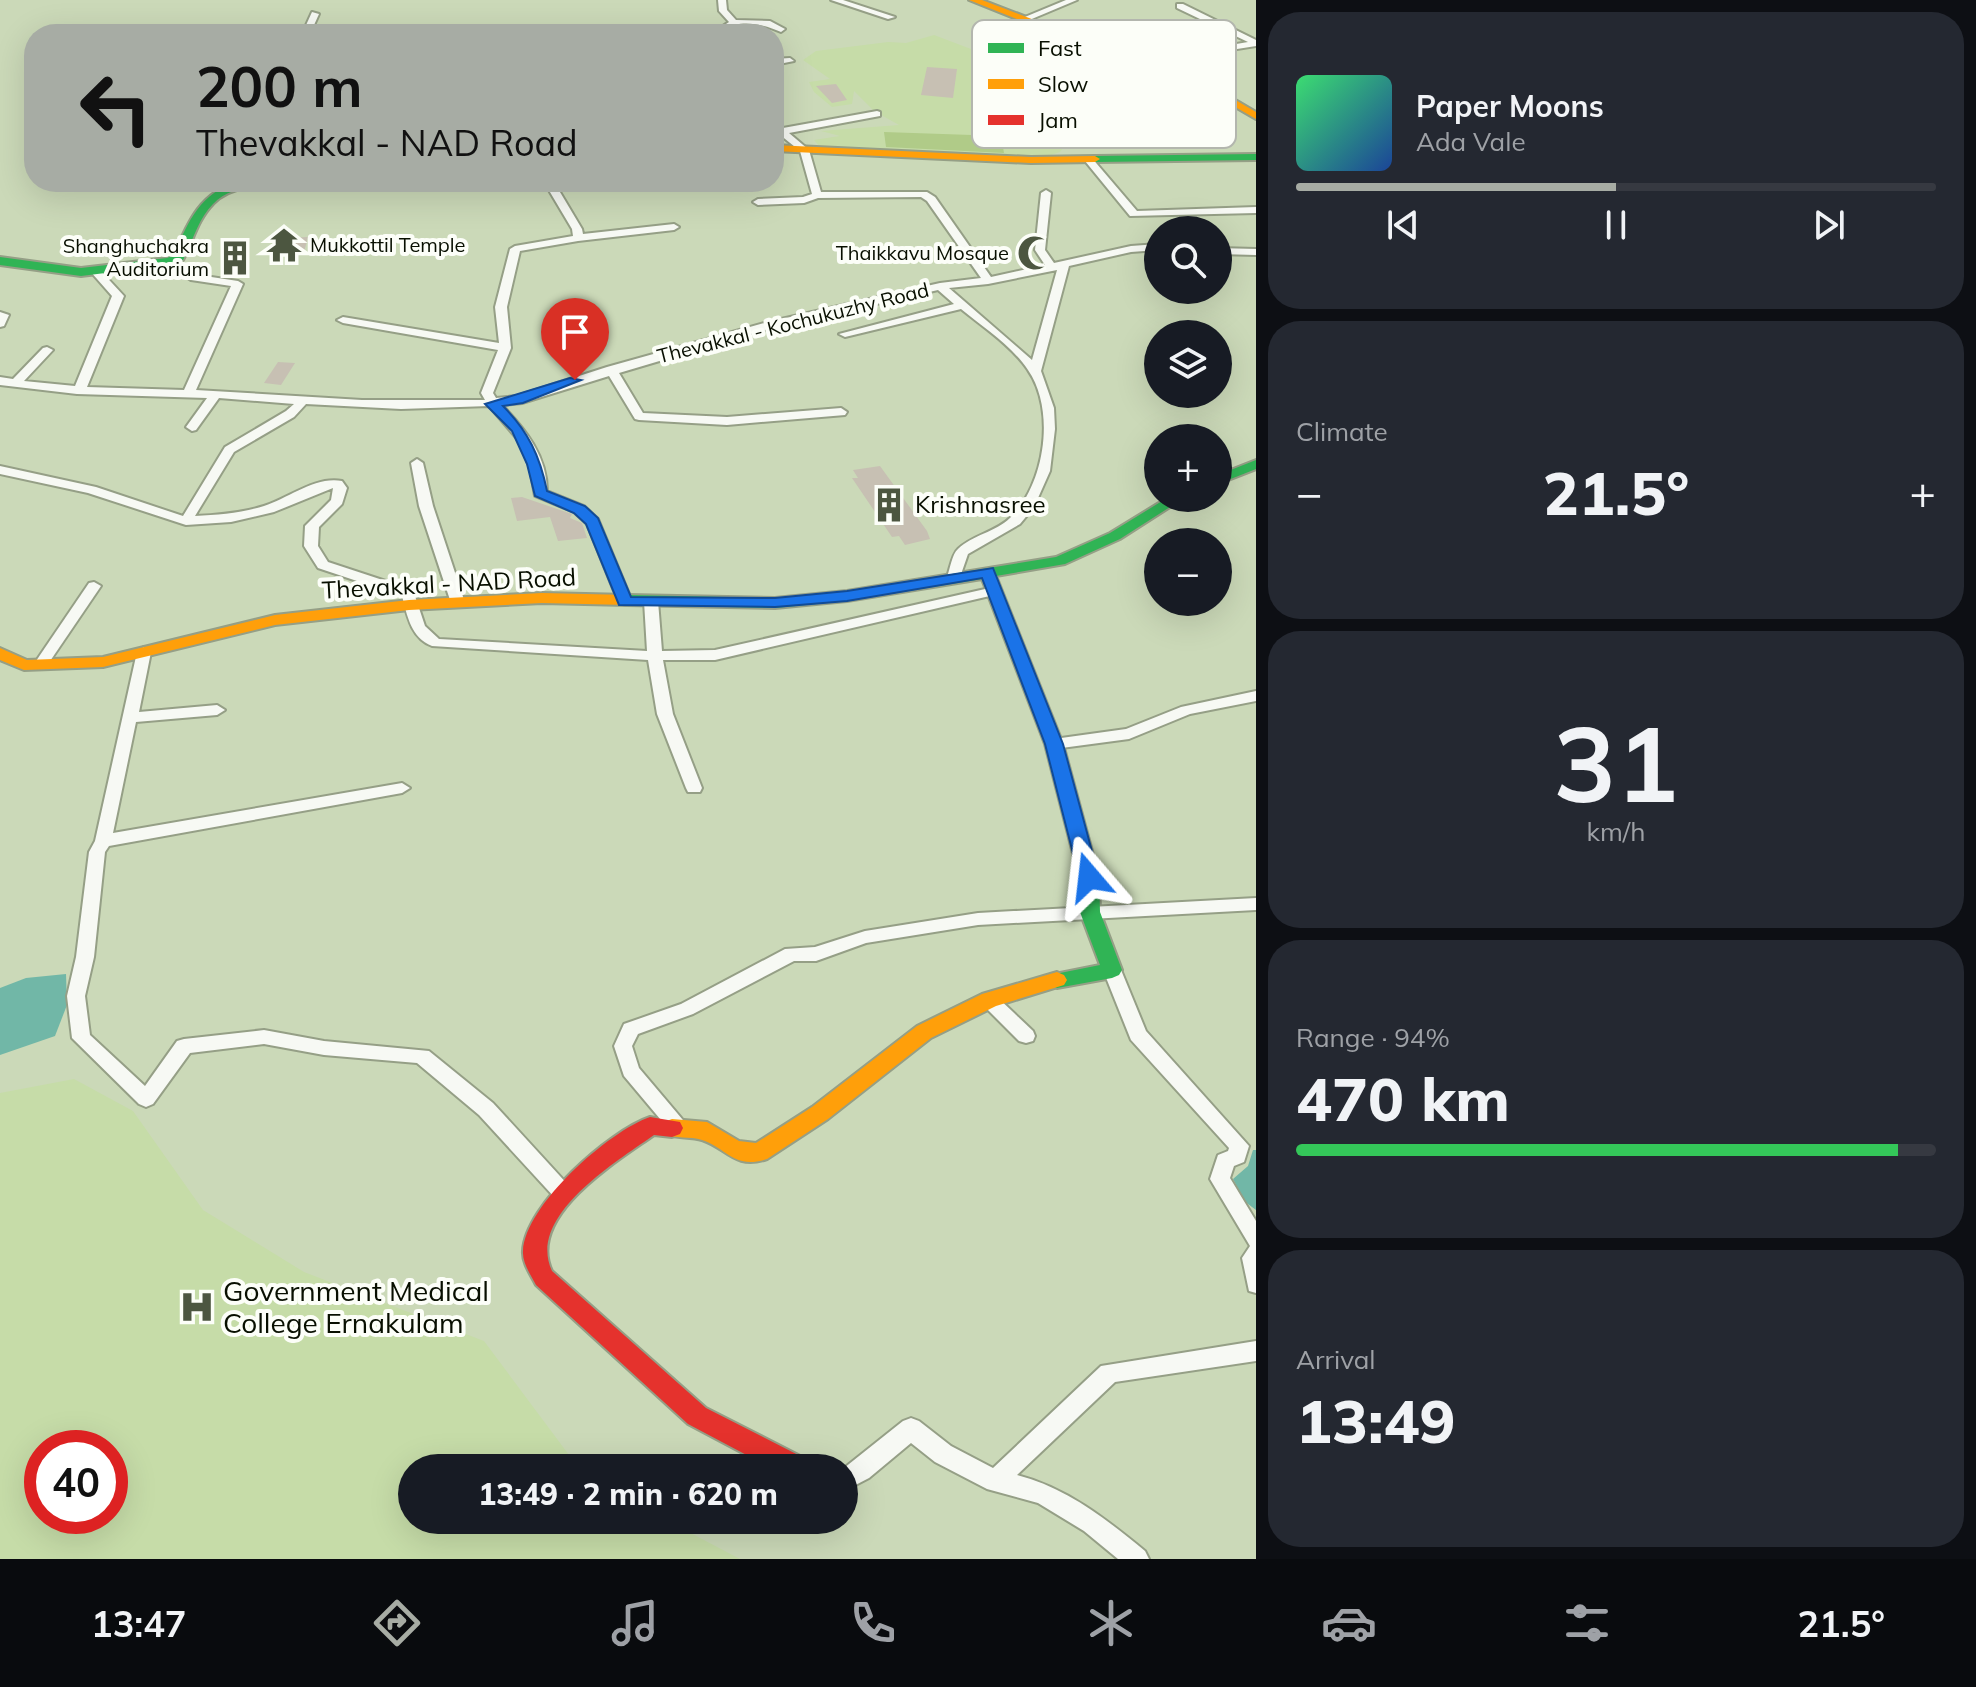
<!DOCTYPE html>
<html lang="en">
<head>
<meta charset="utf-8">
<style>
  :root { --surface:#171b24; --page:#242831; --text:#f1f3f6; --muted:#9ea1a6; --line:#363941; --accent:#a7aca4 }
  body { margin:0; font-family:Mulish,sans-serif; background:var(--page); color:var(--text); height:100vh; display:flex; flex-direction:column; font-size:30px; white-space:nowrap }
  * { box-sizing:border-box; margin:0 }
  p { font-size:26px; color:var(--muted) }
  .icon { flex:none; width:44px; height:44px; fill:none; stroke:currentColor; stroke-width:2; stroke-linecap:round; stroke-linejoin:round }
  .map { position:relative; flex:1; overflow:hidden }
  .details { display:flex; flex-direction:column; gap:12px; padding:12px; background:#0d0f14; width:720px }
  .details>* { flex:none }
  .banner { position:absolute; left:24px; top:24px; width:760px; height:168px; border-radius:32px; box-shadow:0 8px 32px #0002; background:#a7aca4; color:#111; overflow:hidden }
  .buttons { position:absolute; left:1144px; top:216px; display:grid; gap:16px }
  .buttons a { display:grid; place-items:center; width:88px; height:88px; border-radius:50%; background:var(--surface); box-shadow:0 8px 32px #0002; font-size:40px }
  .speed { position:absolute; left:24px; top:1430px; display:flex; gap:16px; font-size:40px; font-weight:700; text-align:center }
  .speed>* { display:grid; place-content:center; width:104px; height:104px; border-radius:50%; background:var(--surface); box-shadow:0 8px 32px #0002; line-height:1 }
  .speed .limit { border:12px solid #d22; background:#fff; color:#111 }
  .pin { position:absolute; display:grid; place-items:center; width:68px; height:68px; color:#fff; margin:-82px -34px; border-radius:50% 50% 50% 0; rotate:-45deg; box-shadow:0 0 8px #0007 }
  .pin .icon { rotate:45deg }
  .me { position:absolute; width:88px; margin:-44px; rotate:343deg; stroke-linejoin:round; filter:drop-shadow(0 0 6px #0008) }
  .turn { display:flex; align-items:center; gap:28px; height:168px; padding:0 40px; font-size:36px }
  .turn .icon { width:104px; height:104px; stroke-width:2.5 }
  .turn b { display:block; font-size:56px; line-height:68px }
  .big { font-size:60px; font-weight:800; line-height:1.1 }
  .details .widget { flex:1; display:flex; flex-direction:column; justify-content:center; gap:12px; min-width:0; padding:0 28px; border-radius:32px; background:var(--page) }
  .details .dial { align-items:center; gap:0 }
  .dial b { font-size:104px; line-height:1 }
  .song { display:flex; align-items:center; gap:24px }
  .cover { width:96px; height:96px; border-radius:12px; background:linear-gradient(135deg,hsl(140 70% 55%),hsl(220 70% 35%)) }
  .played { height:8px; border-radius:4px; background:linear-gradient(90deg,var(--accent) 50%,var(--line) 50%) }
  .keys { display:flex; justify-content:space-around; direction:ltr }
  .heat { display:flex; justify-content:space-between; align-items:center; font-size:44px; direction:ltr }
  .charge { height:12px; border-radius:6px; background:linear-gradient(90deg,#34c759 94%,var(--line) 0) }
  .trip { position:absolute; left:398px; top:1454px; width:460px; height:80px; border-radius:40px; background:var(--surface); box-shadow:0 8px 32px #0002; font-weight:800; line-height:80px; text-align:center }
  .tabs { display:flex; height:128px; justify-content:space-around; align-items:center; background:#090b0e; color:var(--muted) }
  .tabs .icon { width:56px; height:56px }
  .tabs .active { color:var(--accent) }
  .tabs b { font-size:36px; color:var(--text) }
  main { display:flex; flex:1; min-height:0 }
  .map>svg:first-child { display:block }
</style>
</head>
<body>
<main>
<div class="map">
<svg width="1256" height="1559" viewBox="0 0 1256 1559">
  <rect width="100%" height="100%" fill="#cbd9b8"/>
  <!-- built -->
  <g fill="#c6dca8" fill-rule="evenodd">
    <path d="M934,35L971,49L1021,57L1044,68L1068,98L1056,110L1065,125L1066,144L1060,152L1048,156L1002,158L821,148L814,140L840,136L821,131L899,125L874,111L854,91L852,104L832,107L814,92L809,82L830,79L803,60L816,51L888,42L906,43Z"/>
    <path d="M74,1079L133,1111L203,1210L304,1272L484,1341L575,1463L583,1468H412V1520H666L740,1559H0V1093ZM42,1448H110V1516H42Z"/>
  </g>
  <!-- green -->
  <path fill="#b0cb88" d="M884,132L1001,136L1004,153L886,147Z"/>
  <!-- water -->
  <g fill="#71b7a7">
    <path d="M66,974L67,1005L55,1036L0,1055V988L26,978Z"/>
    <path d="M1253,1150H1256V1210L1244,1201L1233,1179L1248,1166Z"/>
  </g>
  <!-- building -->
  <g fill="#c7c0b3">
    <path d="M927,67L957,69L953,98L921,95Z"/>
    <path d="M836,84L847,100L832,103L816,86Z"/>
    <path d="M308,237L304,252H278L282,238Z"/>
    <path d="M278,362L295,363L281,385L264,383Z"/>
    <path d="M880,466L927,531L930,539L905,545L899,536L892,537L852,478H858L853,470Z"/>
    <path d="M522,497L572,514L570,518L582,523L587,538L558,541L550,517L517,521L511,498Z"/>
  </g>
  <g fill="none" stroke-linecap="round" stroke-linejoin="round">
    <!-- street casing -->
    <g stroke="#959f86" stroke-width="4">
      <g id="street">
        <path d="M718,0H726L727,10L736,20L770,21L785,29L781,32C768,26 749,21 735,25C725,28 722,34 711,34L729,22L719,11Z"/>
        <path d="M831,0H843L895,17L888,19Z"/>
        <path d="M1066,0H1077L1027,21L1020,19Z"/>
        <path d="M1177,4H1183L1256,40V46L1212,53L1181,70H1175V66L1207,49L1248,42L1177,8Z"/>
        <path d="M312,12L319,14L310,34H302Z"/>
        <path d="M774,59L790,58L794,61L774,65Z"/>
        <path d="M877,111L880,112V116L789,133L809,150L821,192H927L935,197L991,277L1045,265L1035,250L1041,193L1046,190L1051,193L1045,250L1054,263L1131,246L1158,244V250L1131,252L1069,266L1041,371L1054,408L1055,429L1050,471L1034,507L1020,524L968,554L959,580H949L947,577C950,569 952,554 958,549C972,535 996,532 1010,518C1045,485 1056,410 1028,370C1012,346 983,327 961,309L845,337L839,334L954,304L938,290L771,328L619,373L643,413L727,417L841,408L847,412L845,415L727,425L639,420L635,419L609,376L522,403L502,405C525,429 547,456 547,491L584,506L598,519L632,601L630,604L625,605L618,601L587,524L574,512L535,496L530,468L519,441L489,406L401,409L306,404L294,417L234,452L195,516C219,515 242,513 264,506C289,498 315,476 342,481L347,488L342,504L319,527L318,546L328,562L413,590L425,626L439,639L647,651L644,601L651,597L658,601L662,651L715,650L994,587L1001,591L994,595L715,660H663L673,714L702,788L700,792H688L686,788L657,714L648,660L432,646C411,638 407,615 402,596L318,568L304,546L305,526L331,500L333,488L274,512L231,522L186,525L88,493L0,474V466L96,487L183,516L225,447L286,411L294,404L219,398L196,430L192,431L186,427L207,398L77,394L0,385V377L13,379L43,348L47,347L53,350L24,381L75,386L112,296L90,271L95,268L99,269L124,296L87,387L184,390L231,286L191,280L166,263L165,261L170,258L198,275L238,281L243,284L196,390L362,400H485L481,393L498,350L343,323L337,320L343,317L499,343L495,307L510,249L515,246L573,236L572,229L544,182H554L582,229L583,234L674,224L679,227L674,230L578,241L520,251L507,307L511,348L493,393L496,398L517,396L607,367L768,322L940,283L981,278L927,201L921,197L818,198L804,203L758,205L753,202L758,199L803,197L812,194L800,151L774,130V122L783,128ZM1057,270L1032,360L949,288L988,284Z"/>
        <path d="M1085,157H1091L1137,211L1256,207V213L1130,216L1085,161Z"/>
        <path d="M212,182H228L233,185L228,188Z"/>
        <path d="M1218,248L1256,249V255L1218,254Z"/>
        <path d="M0,312L9,315L4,326L0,327Z"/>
        <path d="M417,459L423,463L433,506L465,603L463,606H453L451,603L419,506L411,463Z"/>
        <path d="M94,582L101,586L46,667H36L34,664L36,661L89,583Z"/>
        <path d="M144,647L151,652L139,712L217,705L225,710L217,715L136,722L113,833L402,783L410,788L402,793L109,846L105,852L94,957L85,996L90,1035L145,1086L177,1041L184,1039L264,1030L324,1041L429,1051L493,1103L570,1187L573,1193L570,1199L563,1202L556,1199L479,1115L417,1063L324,1055L264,1044L190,1053L153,1104L146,1107L139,1104L72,1038L67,996L76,957L89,852L95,841L137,652Z"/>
        <path d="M1256,691V701L1190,714L1129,739L1054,749L1046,744L1054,739L1126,729L1181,707Z"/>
        <path d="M1256,898V910L978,925L866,943L816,961H794L693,1014L638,1034L632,1046L639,1068L688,1126L685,1132L678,1134L671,1132L624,1076L614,1046L624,1024L681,1004L785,949L815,947L865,931L978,913Z"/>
        <path d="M1112,963L1118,965L1121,970L1146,1031L1249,1146L1244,1162L1234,1166L1230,1178L1256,1221V1293L1249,1291L1242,1258L1250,1246L1210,1179L1218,1155L1228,1151L1229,1148L1131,1040L1103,970L1106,965Z"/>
        <path d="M989,993L995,995L1033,1031L1035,1036L1033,1041L1026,1043L1019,1041L983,1005L980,1000L983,995Z"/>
        <path d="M1256,1341V1361L1115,1382L1017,1475C1067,1488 1106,1519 1145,1551L1149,1559H1118L1084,1531L1038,1503L987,1489L935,1462L911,1443L869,1478L844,1491V1468L903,1421L911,1418L919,1421L951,1446L993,1468L1101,1366Z"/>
      </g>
    </g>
    <!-- fast casing -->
    <g stroke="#959f86" stroke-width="4">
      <g id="fast">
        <path d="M1256,154V160L1095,162L1090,159L1095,156Z"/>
        <path d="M238,182H340C306,204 246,169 213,204C198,219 193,241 183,260L170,265L81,276L0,265V257L81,268L167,258L174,255C188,221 201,192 238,182Z"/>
        <path d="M1256,460V469L1218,484V475Z"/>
        <path d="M1167,498H1184L1120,539L1065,564L996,576L1063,744L1099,877L1100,912L1122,970L1119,975L1112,978L1057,988L1050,985L1047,980L1050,975L1100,965L1080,912L1079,877L1045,744L982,579L847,601L775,608L628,605L620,600L628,595L775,598L847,591L1056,557L1110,533Z"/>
      </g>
    </g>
    <!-- slow casing -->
    <g stroke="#959f86" stroke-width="4">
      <g id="slow">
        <path d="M969,0H982L1063,31L1162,57L1256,112V119L1156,61L1057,35Z"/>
        <path d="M774,145L1031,157L1095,156L1100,159L1095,162L1031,163L774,151Z"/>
        <path d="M542,593L628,595L636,600L628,605L542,603L409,610L275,625L103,667L24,670L0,660V648L27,660L103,657L275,615L409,600Z"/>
        <path d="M1057,972L1064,975L1067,980L1064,985L996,1006L931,1038L828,1119L767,1159C734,1170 727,1148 702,1140C690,1136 676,1139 664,1134L661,1128L664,1122L672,1119L707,1122L739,1141L756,1143L812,1107L917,1026L982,994Z"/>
      </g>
    </g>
    <!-- jam casing -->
    <g stroke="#959f86" stroke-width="4">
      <path id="jam" d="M650,1117L680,1122L683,1128L680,1134L672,1137L654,1135C616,1162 526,1216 552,1271L706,1408L806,1459L810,1468H771L688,1424L536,1285C531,1275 522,1263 523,1251C525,1205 609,1131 650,1117Z"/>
    </g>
    <!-- street -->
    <use href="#street" fill="#f7f9f4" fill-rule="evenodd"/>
    <!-- fast -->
    <use href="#fast" fill="#30b455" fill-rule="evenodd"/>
    <!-- slow -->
    <use href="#slow" fill="#ff9f0a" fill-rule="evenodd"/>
    <!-- jam -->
    <use href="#jam" fill="#e5322d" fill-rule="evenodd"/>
  </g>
  <!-- route -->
  <path fill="#1a73e8" stroke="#114b97" stroke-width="2" d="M570,378L581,380L523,403L503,406C528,431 540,456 547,491L585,506L598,518L631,597L775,598L847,591L993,568L1063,744L1099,877L1096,882L1089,884L1079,877L1045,744L982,578L847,601L775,607L619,605L586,524L574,513L535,496L527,464L512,431L485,404Z"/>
  <!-- icons -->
  <defs>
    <g id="temple-bare" transform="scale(2.76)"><path d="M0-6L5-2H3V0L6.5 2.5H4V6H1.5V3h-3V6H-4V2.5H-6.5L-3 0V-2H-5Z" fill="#4c5640" stroke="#fcfef8" stroke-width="2.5" paint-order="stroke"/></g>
    <g id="mosque-bare" transform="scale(2.76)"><path d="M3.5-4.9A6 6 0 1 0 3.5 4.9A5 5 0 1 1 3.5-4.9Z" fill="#4c5640" stroke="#fcfef8" stroke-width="2.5" paint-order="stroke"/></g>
    <g id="building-bare" transform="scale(2.76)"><path d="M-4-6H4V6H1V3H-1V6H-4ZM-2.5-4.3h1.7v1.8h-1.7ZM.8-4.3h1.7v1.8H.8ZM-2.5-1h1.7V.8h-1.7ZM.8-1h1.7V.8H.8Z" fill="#4c5640" stroke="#fcfef8" stroke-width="2.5" paint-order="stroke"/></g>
    <g id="hospital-bare" transform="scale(2.76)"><path d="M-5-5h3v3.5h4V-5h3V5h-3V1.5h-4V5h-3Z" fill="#4c5640" stroke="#fcfef8" stroke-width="2.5" paint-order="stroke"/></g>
  </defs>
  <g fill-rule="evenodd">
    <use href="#temple-bare" x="284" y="245"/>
    <use href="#mosque-bare" x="1035" y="253"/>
    <use href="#building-bare" x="235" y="258"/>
    <use href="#building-bare" x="889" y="505"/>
    <use href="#hospital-bare" x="197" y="1307"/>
  </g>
  <g text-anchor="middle" stroke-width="8" stroke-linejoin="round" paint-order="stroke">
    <!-- far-poi labels -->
    <g font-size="20" fill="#080f00" stroke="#fcfef8" text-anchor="end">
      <text x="310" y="252" text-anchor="start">Mukkottil Temple</text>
      <text x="209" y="253">Shanghuchakra<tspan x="209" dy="23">Auditorium</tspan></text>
      <text x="1009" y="260">Thaikkavu Mosque</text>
    </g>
    <!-- far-street labels -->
    <g font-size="20" fill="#080f00" stroke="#fcfef8">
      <text transform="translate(793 323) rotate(-14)" y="7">Thevakkal - Kochukuzhy Road</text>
    </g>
    <!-- poi labels -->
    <g font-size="24" fill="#080f00" stroke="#fcfef8" text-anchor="start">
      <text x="915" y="513">Krishnasree</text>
    </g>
    <!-- street labels -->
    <g font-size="24" fill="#080f00" stroke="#fcfef8">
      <text transform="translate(449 584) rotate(-3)" y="8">Thevakkal - NAD Road</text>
    </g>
    <!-- near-poi labels -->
    <g font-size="28" fill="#080f00" stroke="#fcfef8" text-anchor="start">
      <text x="223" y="1301">Government Medical<tspan x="223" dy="32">College Ernakulam</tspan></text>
    </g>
  </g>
  <!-- legend -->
  <rect x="972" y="20" width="264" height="128" rx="12" fill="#fcfef8" stroke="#b3b6ae" stroke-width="2"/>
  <rect x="988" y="43" width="36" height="10" fill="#30b455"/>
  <rect x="988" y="79" width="36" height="10" fill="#ff9f0a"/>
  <rect x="988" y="115" width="36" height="10" fill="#e5322d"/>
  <g font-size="22" fill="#080f00">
    <text x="1038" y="56">Fast</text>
    <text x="1038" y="92">Slow</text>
    <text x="1038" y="128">Jam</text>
  </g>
</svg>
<div class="buttons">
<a><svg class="icon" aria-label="search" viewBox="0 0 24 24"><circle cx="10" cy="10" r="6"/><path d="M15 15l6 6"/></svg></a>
<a><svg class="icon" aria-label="layers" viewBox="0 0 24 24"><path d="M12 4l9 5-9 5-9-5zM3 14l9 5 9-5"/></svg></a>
<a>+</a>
<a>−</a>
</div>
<div class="speed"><div class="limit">40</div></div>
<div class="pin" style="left:575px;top:380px;background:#d93025"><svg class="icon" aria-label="arrive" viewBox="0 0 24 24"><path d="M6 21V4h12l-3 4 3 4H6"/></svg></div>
<svg class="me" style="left:1089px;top:877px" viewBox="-20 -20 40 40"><path d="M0-17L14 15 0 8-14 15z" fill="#1a73e8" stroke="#fff" stroke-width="4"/></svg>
<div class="trip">13:49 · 2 min · 620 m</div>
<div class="banner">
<div class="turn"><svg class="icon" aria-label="left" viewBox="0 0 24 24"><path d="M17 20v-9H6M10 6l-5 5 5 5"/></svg><div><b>200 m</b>Thevakkal - NAD Road</div></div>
</div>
</div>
<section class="details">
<div class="widget">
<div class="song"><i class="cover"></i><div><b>Paper Moons</b><p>Ada Vale</p></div></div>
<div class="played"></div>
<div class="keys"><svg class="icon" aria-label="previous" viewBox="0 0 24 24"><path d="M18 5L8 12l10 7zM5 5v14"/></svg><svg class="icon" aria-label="pause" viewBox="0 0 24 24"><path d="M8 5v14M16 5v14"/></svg><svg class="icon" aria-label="next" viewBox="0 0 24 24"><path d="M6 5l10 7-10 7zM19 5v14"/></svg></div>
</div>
<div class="widget"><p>Climate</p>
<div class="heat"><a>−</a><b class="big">21.5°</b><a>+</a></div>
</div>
<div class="widget dial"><b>31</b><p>km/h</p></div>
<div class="widget"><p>Range · 94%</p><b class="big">470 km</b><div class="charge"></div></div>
<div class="widget"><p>Arrival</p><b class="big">13:49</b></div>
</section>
</main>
<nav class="tabs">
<b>13:47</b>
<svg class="icon active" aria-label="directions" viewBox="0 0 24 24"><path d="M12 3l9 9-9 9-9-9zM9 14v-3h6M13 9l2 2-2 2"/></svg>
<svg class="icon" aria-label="music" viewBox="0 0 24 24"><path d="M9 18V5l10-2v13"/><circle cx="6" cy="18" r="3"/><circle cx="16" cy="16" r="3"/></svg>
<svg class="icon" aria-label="phone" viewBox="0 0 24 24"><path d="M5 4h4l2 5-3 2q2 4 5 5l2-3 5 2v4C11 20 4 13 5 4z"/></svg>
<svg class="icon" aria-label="climate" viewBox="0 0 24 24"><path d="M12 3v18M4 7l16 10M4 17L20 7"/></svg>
<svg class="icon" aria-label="car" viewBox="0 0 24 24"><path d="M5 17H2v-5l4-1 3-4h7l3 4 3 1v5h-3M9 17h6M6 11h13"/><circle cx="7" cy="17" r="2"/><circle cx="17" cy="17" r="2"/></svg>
<svg class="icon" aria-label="filters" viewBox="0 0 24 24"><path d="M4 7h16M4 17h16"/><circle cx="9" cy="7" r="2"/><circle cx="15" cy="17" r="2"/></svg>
<b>21.5°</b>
</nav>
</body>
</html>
